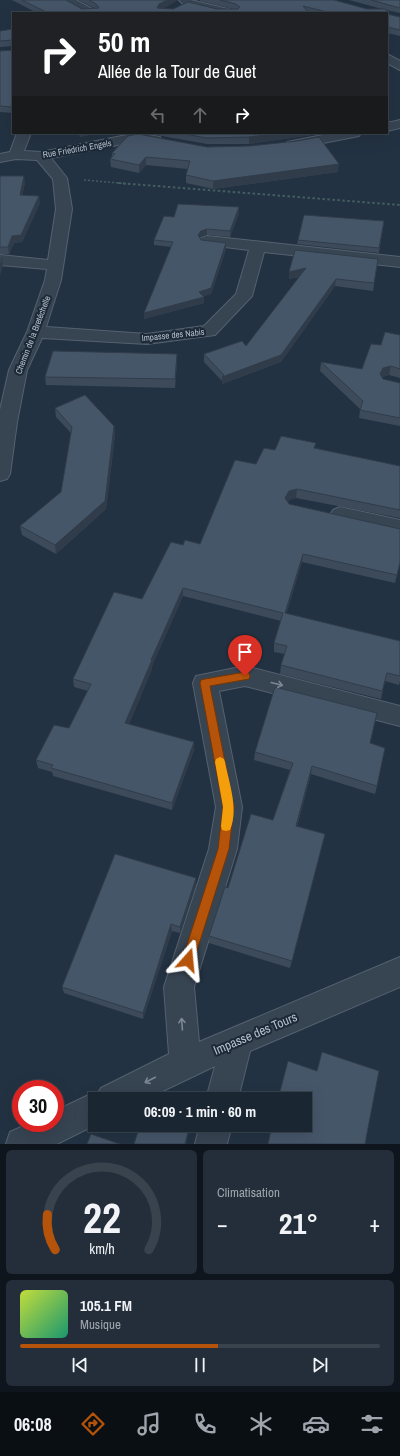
<!DOCTYPE html>
<html lang="fr">
<head>
<meta charset="utf-8">
<style>
  :root { --surface:#1a2632; --page:#232e3a; --text:#f1f3f6; --muted:#9fa5ac; --line:#38434d; --accent:#b45309 }
  body { margin:0; font-family:"Archivo Narrow",sans-serif; background:var(--page); color:var(--text); height:100vh; display:flex; flex-direction:column; font-size:15px; white-space:nowrap }
  * { box-sizing:border-box; margin:0 }
  p { font-size:13px; color:var(--muted) }
  .icon { flex:none; width:22px; height:22px; fill:none; stroke:currentColor; stroke-width:2; stroke-linecap:round; stroke-linejoin:round }
  .map { position:relative; height:1144px; overflow:hidden }
  .side { display:flex; flex-direction:column; gap:6px; padding:6px; background:#0e151c; flex:1 }
  .side>* { flex:none }
  .banner { position:absolute; left:12px; top:12px; width:376px; height:122px; border-radius:0px; box-shadow:0 4px 16px #0002,0 0 0 1px var(--line); background:#202124; color:#fff; overflow:hidden }
  .speed { position:absolute; left:12px; top:1080px; display:flex; gap:8px; font-size:20px; font-weight:700; text-align:center }
  .speed>* { display:grid; place-content:center; width:52px; height:52px; border-radius:50%; background:var(--surface); box-shadow:0 4px 16px #0002,0 0 0 1px var(--line); line-height:1 }
  .speed .limit { border:6px solid #d22; background:#fff; color:#111 }
  .pin { position:absolute; display:grid; place-items:center; width:34px; height:34px; color:#fff; margin:-41px -17px; border-radius:50% 50% 50% 0; rotate:-45deg; box-shadow:0 0 4px #0007 }
  .pin .icon { rotate:45deg }
  .me { position:absolute; width:44px; margin:-22px; rotate:18deg; stroke-linejoin:round; filter:drop-shadow(0 0 3px #0008) }
  .turn { display:flex; align-items:center; gap:14px; height:84px; padding:0 20px; font-size:18px }
  .turn .icon { width:52px; height:52px; stroke-width:2.5 }
  .turn b { display:block; font-size:28px; line-height:34px }
  .lanes { display:flex; align-items:center; height:38px; padding:0 20px; background:#0003; justify-content:center; gap:20px; direction:ltr }
  .lanes .off { opacity:.35 }
  .big { font-size:30px; font-weight:700; line-height:1.1 }
  .side .card { flex:1; display:flex; flex-direction:column; justify-content:center; gap:6px; min-width:0; padding:0 14px; border-radius:6px; background:var(--page) }
  .side .dial { align-items:center; gap:0 }
  .dial svg { height:104px; overflow:visible; fill:none; stroke:var(--line); stroke-width:7; stroke-linecap:round; text-anchor:middle }
  .dial text { fill:var(--text); stroke:none }
  .song { display:flex; align-items:center; gap:12px }
  .cover { width:48px; height:48px; border-radius:6px; background:linear-gradient(135deg,hsl(70 70% 55%),hsl(160 70% 35%)) }
  .played { height:4px; border-radius:2px; background:linear-gradient(90deg,var(--accent) 55%,var(--line) 55%) }
  .keys { display:flex; justify-content:space-around; direction:ltr }
  .heat { display:flex; justify-content:space-between; align-items:center; font-size:22px; direction:ltr }
  .side .tiles { flex:1; display:grid; gap:6px; grid-template-columns:1fr 1fr }
  .card:last-child { grid-column:span 2 }
  .trip { position:absolute; left:88px; top:1092px; width:224px; height:40px; border-radius:0px; background:var(--surface); box-shadow:0 4px 16px #0002,0 0 0 1px var(--line); font-weight:700; line-height:40px; text-align:center }
  .tabs { display:flex; height:64px; justify-content:space-around; align-items:center; background:#0a0f14; color:var(--muted) }
  .tabs .icon { width:28px; height:28px }
  .tabs .selected { color:var(--accent) }
  .tabs b { font-size:18px; color:var(--text) }
  .map>svg:first-child { display:block }
</style>
</head>
<body>
<div class="map">
<svg width="400" height="1144" viewBox="0 0 400 1144">
  <rect width="100%" height="100%" fill="#233242"/>
  <g fill="none" stroke-linecap="round" stroke-linejoin="round">
    <!-- street casing -->
    <g stroke="#55616f" stroke-width="2">
      <g id="street">
        <path d="M61,0H76L96,11L98,13H83L63,2Z"/>
        <path d="M179,0H191L236,11L238,13C223,13 188,13 179,0Z"/>
        <path d="M387,54L400,61V70L387,63Z"/>
        <path d="M400,120V128L387,131V123Z"/>
        <path d="M17,133H31L24,151L41,152L137,133L160,137L162,140L160,143L155,144L138,141L51,158L67,178L72,209L61,280L46,327L147,334L204,326L236,294L249,250L201,244L199,241L201,238L207,236L400,257V267L264,252L252,296L215,335L147,344L42,338L27,370L17,422L10,474L7,479L0,481V410L9,370L27,332L45,280L47,269L0,265V255L48,260L56,209L53,179L37,160L16,159L0,162V154L10,152Z"/>
        <path d="M333,133H361L359,136L354,137L292,149L287,148L285,145L287,142Z"/>
        <path d="M340,507L400,520V536L333,520L330,515L333,510Z"/>
        <path d="M245,666L400,706V726L245,686L219,691L242,807L237,849L194,987L199,1042L400,957V987L250,1051L238,1099H206L215,1066L146,1099H95V1125L57,1144H6L10,1132L30,1123H55V1111L95,1092L98,1093L101,1088L169,1054L164,987L209,849L216,807L193,683L196,676Z"/>
        <path d="M200,1125H232L227,1144H195Z"/>
      </g>
    </g>
    <!-- path-far1 -->
    <path stroke="#435e60" stroke-width="1.5" stroke-dasharray="2 2" stroke-linecap="butt" d="M84,180L130,184"/>
    <!-- path -->
    <path stroke="#435e60" stroke-width="2" stroke-dasharray="2.5 2.5" stroke-linecap="butt" d="M118,183L400,205"/>
    <!-- street -->
    <use href="#street" fill="#374452" fill-rule="evenodd"/>
  </g>
  <!-- wall -->
  <g fill="#3c4a5a">
    <path d="M12,0H66L82,9L94,8L79,0H178L162,9H233L200,1V0H334L367,9H382L349,0H400V13L386,10L387,14L400,17V36L387,33V13H37Z"/>
    <path d="M13,29V46L0,47V31Z"/>
    <path d="M13,50V113L0,112V51Z"/>
    <path d="M77,133H97L81,137Z"/>
    <path d="M145,133H312V135L249,144H207Z"/>
    <path d="M112,153L338,172L213,189L186,183V175L188,169L146,165L139,173L111,167L110,159L112,156Z"/>
    <path d="M0,176L25,183L22,195L40,203L22,242L14,243L9,254H0Z"/>
    <path d="M239,207V213L230,237L207,235L201,237L200,238L201,240L226,243V249L211,294L203,296L204,303L144,319V313L171,247L154,245V240L174,217Z"/>
    <path d="M384,221L379,253L297,244L298,240Z"/>
    <path d="M378,259L373,291L335,286L281,362L222,384V381L204,362V354L246,346L299,277L289,279V272Z"/>
    <path d="M400,335V378L389,375L382,377L383,379L400,383V426L359,418L360,409L320,371L321,362L362,369L381,345Z"/>
    <path d="M177,362L175,388L46,385L45,377Z"/>
    <path d="M55,408L114,426L115,435L106,509L56,554L22,535L20,526L61,492L71,433L56,417Z"/>
    <path d="M315,449L400,466V518L296,498L289,500L288,501L289,504L400,563L395,583L302,562L286,614L400,641V681L399,685L385,681L381,699L280,674L281,665L285,654L274,652V643L281,621L183,596L152,666V669L129,724L194,750L172,810L53,776L52,772L38,768L36,760L69,728L88,691L74,687L73,679L142,599L183,545L200,544L256,464L275,450Z"/>
    <path d="M370,743L377,786L375,794L311,774L297,827L325,834L290,968L209,943V936L228,888L273,820L290,770L254,760L255,752Z"/>
    <path d="M196,885L180,933L172,931L143,1019L64,993L62,987Z"/>
  </g>
  <!-- shaded-wall -->
  <g fill="#313c4a">
    <path d="M167,0H178L159,10L157,8L159,4Z"/>
    <path d="M80,133H97L81,137Z"/>
    <path d="M282,133H312V135L249,144V137Z"/>
    <path d="M146,157V165L139,173V165Z"/>
    <path d="M339,164L338,172L213,189V181Z"/>
    <path d="M24,176L25,183L21,202L20,195Z"/>
    <path d="M39,196L40,203L22,242L14,243L9,254L8,247L12,236Z"/>
    <path d="M239,207V213L230,237V231Z"/>
    <path d="M207,229V235L201,237L198,240V235L201,231Z"/>
    <path d="M226,243V249L211,294L199,298V292Z"/>
    <path d="M2,259L3,267L0,275V265Z"/>
    <path d="M306,268L305,275L289,279V272Z"/>
    <path d="M336,279L335,286L281,362L222,384V377Z"/>
    <path d="M204,297V303L144,319V313Z"/>
    <path d="M177,354V362L175,388V379Z"/>
    <path d="M391,366L389,375L382,377L380,374L383,368Z"/>
    <path d="M114,426L115,435L106,509L56,554L55,545Z"/>
    <path d="M297,489L296,498L289,500L285,507V498L289,491Z"/>
    <path d="M303,554L302,562L284,622L285,613Z"/>
    <path d="M183,588V596L152,666V669L126,731L125,723L151,660Z"/>
    <path d="M194,742V750L172,810V803Z"/>
    <path d="M312,766L311,774L295,834L296,826Z"/>
    <path d="M196,878V885L180,933V927Z"/>
    <path d="M171,924L172,931L143,1019V1013Z"/>
    <path d="M190,1125H191L186,1144H185Z"/>
  </g>
  <!-- building -->
  <g fill="#465669" stroke="#313c4a">
    <path d="M22,0H66L82,9L99,8L96,4L89,0H167L159,4L157,8L173,9L188,2L217,9H238L240,7L236,4L220,0H334L367,9H386L387,14L400,17V30L387,27V13H331L303,6L309,13H48Z"/>
    <path d="M371,0H400V8Z"/>
    <path d="M13,29V40L0,41V31Z"/>
    <path d="M13,50V107L0,106V51Z"/>
    <path d="M179,133H282L249,137L207,138Z"/>
    <path d="M138,134L207,147L249,146L297,141L319,137L339,164L213,181L186,175L190,161L146,157L139,165L110,159L115,154L112,153L128,136Z"/>
    <path d="M0,176H24L20,195L39,196L21,235L12,236L8,247H0Z"/>
    <path d="M178,204L239,207L230,231L207,229L201,231L198,235L201,240L226,243L211,288L199,292L204,297L144,313L173,242L154,240L164,216L174,217Z"/>
    <path d="M304,215L384,221L379,248L298,240Z"/>
    <path d="M295,250L378,259L374,283L336,279L281,355L222,377L224,375L204,354L242,341L246,346L306,268L289,272Z"/>
    <path d="M0,259H2L0,265Z"/>
    <path d="M385,332L400,335V369L391,366L383,368L380,374L383,379L400,383V418L360,410L363,401L321,362L362,369L371,344L381,345Z"/>
    <path d="M53,351L177,354L175,379L45,377Z"/>
    <path d="M85,395L114,426L105,501L55,545L20,526L61,492L72,427L55,408Z"/>
    <path d="M281,436L316,443L314,448L400,466V510L297,489L289,491L285,498L289,504L400,529V562L397,575L303,554L285,613L400,641V676L387,673L382,691L281,665L287,646L274,643L283,613L183,588L151,660H152L125,723L194,742L172,803L51,768L53,765L36,760L54,725L69,728L91,684L73,679L114,592L142,599L171,542L183,545L185,540L200,544L235,460L256,464L264,448L275,450Z"/>
    <path d="M275,687L377,713L370,743L385,748L377,786L312,766L296,826L325,834L292,961L209,936L225,887L228,888L251,814L273,820L293,763L255,752Z"/>
    <path d="M115,854L196,878L180,927L171,924L143,1013L62,987Z"/>
    <path d="M322,1052L379,1071L365,1144H268L272,1125H305V1099H278L288,1061L317,1071Z"/>
    <path d="M140,1125L149,1128L150,1125H190L185,1144H134Z"/>
    <path d="M91,1134L120,1144H87Z"/>
  </g>
  <!-- one-way arrows -->
  <defs><path id="oneway-shaft" d="M-6 0H5M1.5-3L5.5 0L1.5 3" fill="none" stroke-width="1.6" stroke-linecap="round" stroke-linejoin="round"/></defs>
  <g stroke="#7c8795">
    <use href="#oneway-shaft" transform="translate(277 684) rotate(14)"/>
    <use href="#oneway-shaft" transform="translate(182 1024) rotate(-94)"/>
    <use href="#oneway-shaft" transform="translate(150 1080) rotate(153)"/>
  </g>
  <!-- route -->
  <path fill="#b45309" stroke="#753606" d="M245,672L249,673L250,676L249,679L210,686L234,807L229,849L194,960L192,964L188,966L184,964L182,960L218,849L223,807L200,683L201,680L205,679Z"/>
  <!-- slow -->
  <path fill="#f59e0b" d="M220,757L224,759L225,762C229,783 239,809 230,830L226,831L222,830L221,826L223,807L215,762L216,759Z"/>
  <g text-anchor="middle" stroke-width="4" stroke-linejoin="round" paint-order="stroke">
    <!-- far-street labels -->
    <g font-size="9" fill="#b4becc" stroke="#1c2937">
      <text transform="translate(77 149) rotate(-10)" y="3">Rue Friedrich Engels</text>
      <text transform="translate(33 335) rotate(-69)" y="3">Chemin de la Bretéchelle</text>
      <text transform="translate(173 335) rotate(-6)" y="3">Impasse des Nabis</text>
    </g>
    <!-- near-street labels -->
    <g font-size="13" fill="#b4becc" stroke="#1c2937">
      <text transform="translate(255 1033) rotate(-23)" y="5">Impasse des Tours</text>
    </g>
  </g>
</svg>
<div class="speed"><div class="limit">30</div></div>
<div class="pin" style="left:245px;top:676px;background:#d93025"><svg class="icon" aria-label="arrive" viewBox="0 0 24 24"><path d="M6 21V4h12l-3 4 3 4H6"/></svg></div>
<svg class="me" style="left:188px;top:960px" viewBox="-20 -20 40 40"><path d="M0-17L14 15 0 8-14 15z" fill="#b45309" stroke="#fff" stroke-width="4"/></svg>
<div class="trip">06:09 · 1 min · 60 m</div>
<div class="banner">
<div class="turn"><svg class="icon" aria-label="right" viewBox="0 0 24 24"><path d="M7 20v-9h11M14 6l5 5-5 5"/></svg><div><b>50 m</b>Allée de la Tour de Guet</div></div>
<div class="lanes"><svg class="icon off" aria-label="left" viewBox="0 0 24 24"><path d="M17 20v-9H6M10 6l-5 5 5 5"/></svg><svg class="icon off" aria-label="ahead" viewBox="0 0 24 24"><path d="M12 20V5M6 11l6-6 6 6"/></svg><svg class="icon" aria-label="right" viewBox="0 0 24 24"><path d="M7 20v-9h11M14 6l5 5-5 5"/></svg></div>
</div>
</div>
<section class="side">
<div class="tiles">
<div class="card dial"><svg viewBox="0 0 100 80">
<path d="M14 69A42 42 0 1 1 86 69"/>
<path d="M14 69A42 42 0 0 1 8 42" stroke="#b45309"/>
<text x="50" y="56" font-size="32" font-weight="700">22</text>
<text x="50" y="72" font-size="11">km/h</text>
</svg></div>
<div class="card"><p>Climatisation</p>
<div class="heat"><a>−</a><b class="big">21°</b><a>+</a></div>
</div>
<div class="card">
<div class="song"><i class="cover"></i><div><b>105.1 FM</b><p>Musique</p></div></div>
<div class="played"></div>
<div class="keys"><svg class="icon" aria-label="previous" viewBox="0 0 24 24"><path d="M18 5L8 12l10 7zM5 5v14"/></svg><svg class="icon" aria-label="pause" viewBox="0 0 24 24"><path d="M8 5v14M16 5v14"/></svg><svg class="icon" aria-label="next" viewBox="0 0 24 24"><path d="M6 5l10 7-10 7zM19 5v14"/></svg></div>
</div>
</div>
</section>
<nav class="tabs">
<b>06:08</b>
<svg class="icon selected" aria-label="directions" viewBox="0 0 24 24"><path d="M12 3l9 9-9 9-9-9zM9 14v-3h6M13 9l2 2-2 2"/></svg>
<svg class="icon" aria-label="music" viewBox="0 0 24 24"><path d="M9 18V5l10-2v13"/><circle cx="6" cy="18" r="3"/><circle cx="16" cy="16" r="3"/></svg>
<svg class="icon" aria-label="phone" viewBox="0 0 24 24"><path d="M5 4h4l2 5-3 2q2 4 5 5l2-3 5 2v4C11 20 4 13 5 4z"/></svg>
<svg class="icon" aria-label="climate" viewBox="0 0 24 24"><path d="M12 3v18M4 7l16 10M4 17L20 7"/></svg>
<svg class="icon" aria-label="car" viewBox="0 0 24 24"><path d="M5 17H2v-5l4-1 3-4h7l3 4 3 1v5h-3M9 17h6M6 11h13"/><circle cx="7" cy="17" r="2"/><circle cx="17" cy="17" r="2"/></svg>
<svg class="icon" aria-label="filters" viewBox="0 0 24 24"><path d="M4 7h16M4 17h16"/><circle cx="9" cy="7" r="2"/><circle cx="15" cy="17" r="2"/></svg>
</nav>
</body>
</html>
